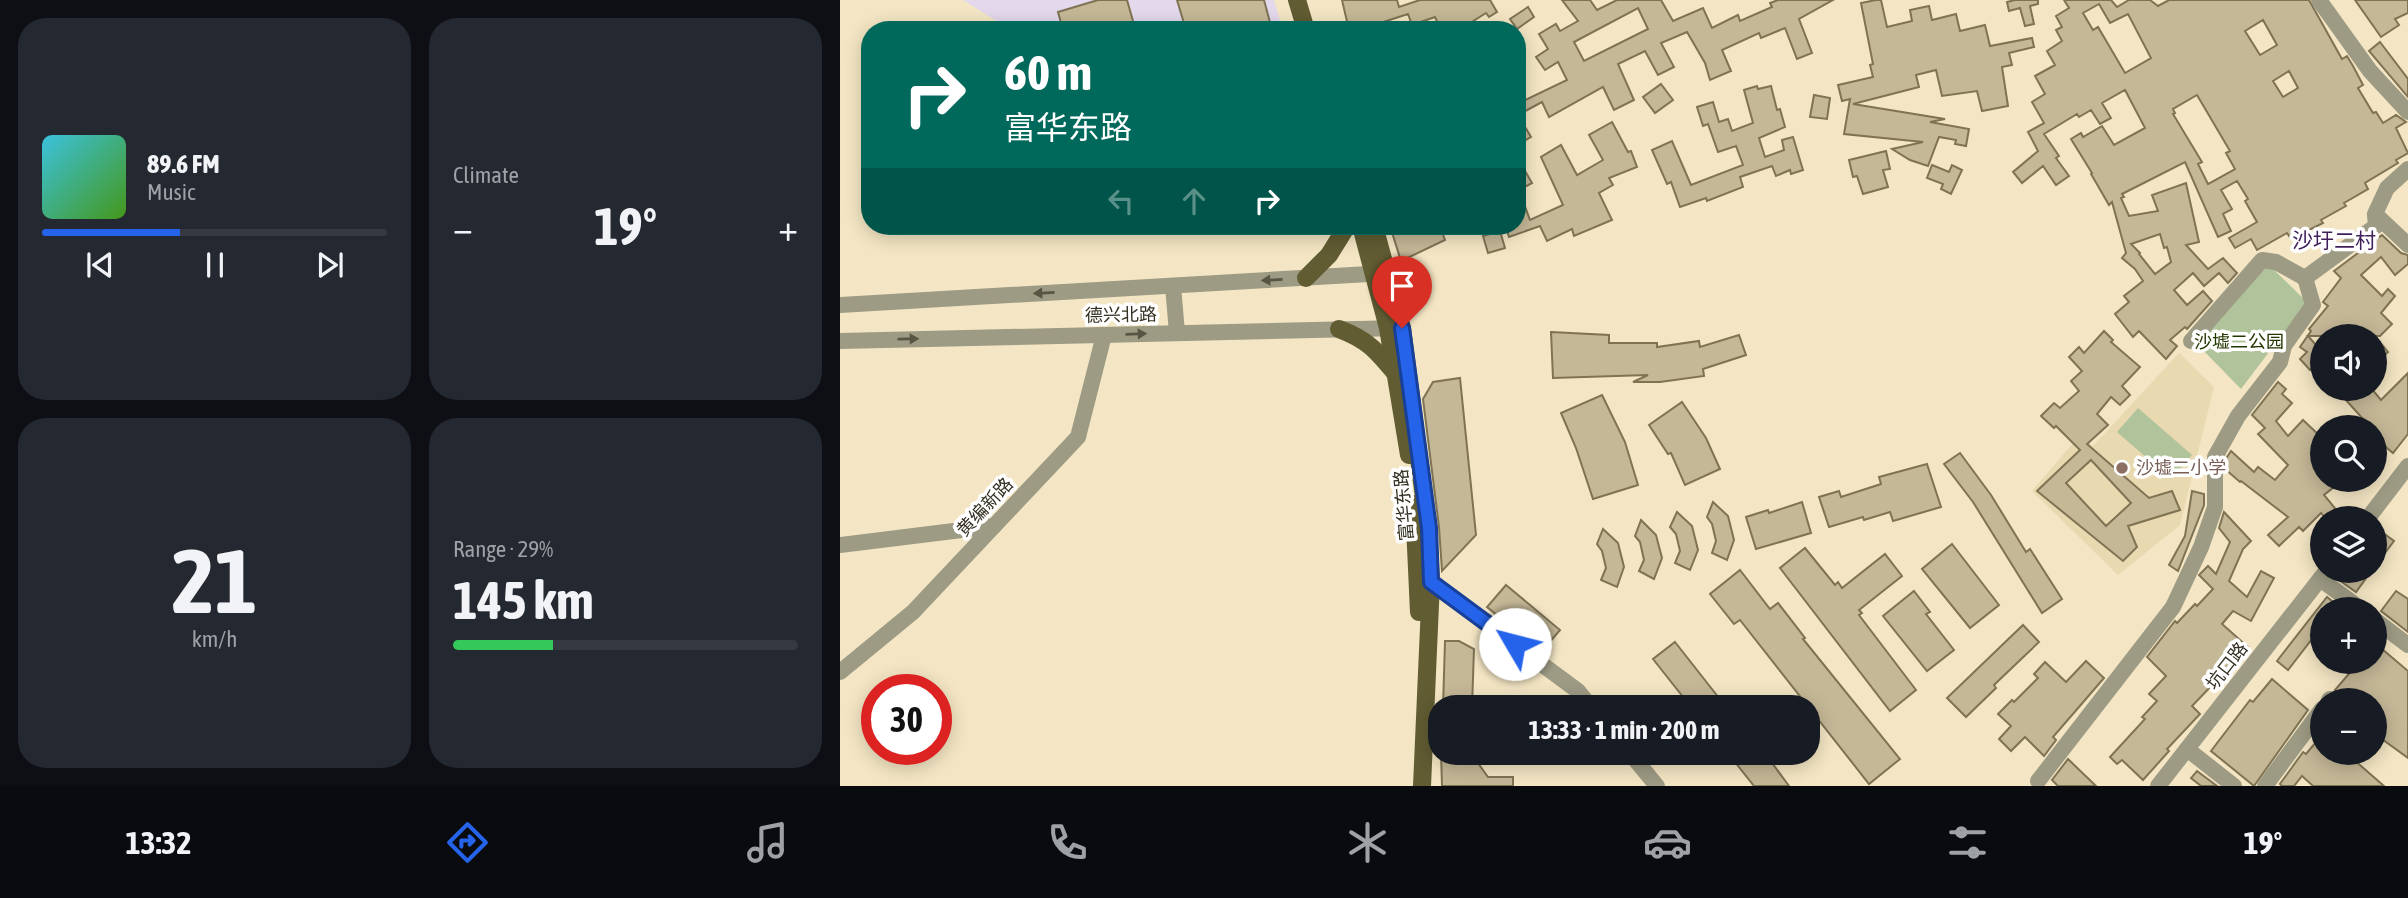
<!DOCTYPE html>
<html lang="en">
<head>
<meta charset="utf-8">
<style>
  :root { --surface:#171b24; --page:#242831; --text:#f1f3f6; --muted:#9ea1a6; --line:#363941; --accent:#2563eb }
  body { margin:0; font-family:"Asap Condensed","Noto Sans SC",sans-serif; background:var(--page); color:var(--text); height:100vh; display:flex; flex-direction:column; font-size:26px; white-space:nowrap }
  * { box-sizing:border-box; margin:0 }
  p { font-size:23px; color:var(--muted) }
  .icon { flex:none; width:38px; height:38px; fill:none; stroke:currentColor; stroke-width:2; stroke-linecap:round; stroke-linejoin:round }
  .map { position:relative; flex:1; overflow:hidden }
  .drawer { display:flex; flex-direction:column; gap:18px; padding:18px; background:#0d0f14; width:840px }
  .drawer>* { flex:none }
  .banner { position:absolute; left:21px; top:21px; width:665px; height:214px; border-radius:28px; box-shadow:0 4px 18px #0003; background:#00695c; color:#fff; overflow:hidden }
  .tools { position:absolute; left:1470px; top:324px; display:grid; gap:14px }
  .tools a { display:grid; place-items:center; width:77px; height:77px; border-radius:50%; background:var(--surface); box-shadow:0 4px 18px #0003; font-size:35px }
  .speed { position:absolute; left:21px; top:674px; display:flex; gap:14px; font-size:35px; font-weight:700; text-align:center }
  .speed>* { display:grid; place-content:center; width:91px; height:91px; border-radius:50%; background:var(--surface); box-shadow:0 4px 18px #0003; line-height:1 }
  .speed .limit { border:10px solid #d22; background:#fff; color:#111 }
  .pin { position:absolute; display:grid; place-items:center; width:60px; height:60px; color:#fff; margin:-72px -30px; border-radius:50% 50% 50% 0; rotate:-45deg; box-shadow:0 0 7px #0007 }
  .pin .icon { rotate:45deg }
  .me { position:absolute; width:77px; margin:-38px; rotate:307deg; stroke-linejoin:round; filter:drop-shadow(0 0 5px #0008) }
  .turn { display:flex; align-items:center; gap:24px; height:147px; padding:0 28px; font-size:32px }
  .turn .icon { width:91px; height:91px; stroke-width:2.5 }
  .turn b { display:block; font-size:49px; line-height:60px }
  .lanes { display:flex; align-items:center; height:66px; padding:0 28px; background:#0003; justify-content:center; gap:35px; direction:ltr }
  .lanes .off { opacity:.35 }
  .big { font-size:52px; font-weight:700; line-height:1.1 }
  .drawer .card { flex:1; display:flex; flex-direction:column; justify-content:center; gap:10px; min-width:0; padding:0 24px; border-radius:28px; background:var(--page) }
  .drawer .dial { align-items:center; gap:0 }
  .dial b { font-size:91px; line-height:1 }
  .song { display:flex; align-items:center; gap:21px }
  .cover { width:84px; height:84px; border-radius:10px; background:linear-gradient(135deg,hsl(190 70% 55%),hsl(100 70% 35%)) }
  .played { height:7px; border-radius:4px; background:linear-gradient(90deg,var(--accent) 40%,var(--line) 40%) }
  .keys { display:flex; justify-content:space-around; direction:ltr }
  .heat { display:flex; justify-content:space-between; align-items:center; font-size:38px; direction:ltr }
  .charge { height:10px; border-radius:5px; background:linear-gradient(90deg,#34c759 29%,var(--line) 0) }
  .drawer .tiles { flex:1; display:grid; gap:18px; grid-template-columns:repeat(2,1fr) }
  .trip { position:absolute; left:588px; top:695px; width:392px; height:70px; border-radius:28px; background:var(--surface); box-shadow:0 4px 18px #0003; font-weight:700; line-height:70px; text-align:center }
  .menu { display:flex; height:112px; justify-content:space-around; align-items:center; background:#090b0e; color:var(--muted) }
  .menu .icon { width:49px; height:49px }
  .menu .on { color:var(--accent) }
  .menu b { font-size:32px; color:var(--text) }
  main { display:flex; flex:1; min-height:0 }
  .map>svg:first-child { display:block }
</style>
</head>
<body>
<main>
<section class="drawer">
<div class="tiles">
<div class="card">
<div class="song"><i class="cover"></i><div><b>89.6 FM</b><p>Music</p></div></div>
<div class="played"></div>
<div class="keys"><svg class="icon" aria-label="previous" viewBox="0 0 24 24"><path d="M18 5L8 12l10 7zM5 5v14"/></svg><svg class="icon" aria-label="pause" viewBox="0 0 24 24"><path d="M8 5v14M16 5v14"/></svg><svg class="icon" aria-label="next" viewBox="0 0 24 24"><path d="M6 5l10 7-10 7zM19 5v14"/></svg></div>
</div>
<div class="card"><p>Climate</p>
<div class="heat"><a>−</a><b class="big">19°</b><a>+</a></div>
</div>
<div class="card dial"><b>21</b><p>km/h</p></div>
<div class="card"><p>Range · 29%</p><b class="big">145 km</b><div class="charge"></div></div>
</div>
</section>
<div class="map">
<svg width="1568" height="786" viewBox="0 0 1568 786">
  <rect width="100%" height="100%" fill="#f4e6c4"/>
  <!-- commercial -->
  <path fill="#e3d8ec" d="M123,0H434L443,30H171Z"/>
  <!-- built -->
  <path fill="#e9d9b0" d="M1339,353L1374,387L1340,525L1278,575L1192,491L1240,435L1253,446Z"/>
  <!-- green -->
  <g fill="#b0c39a">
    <path d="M1430,266L1467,302L1401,389L1356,343L1422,269Z"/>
    <path d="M1298,408L1352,455L1331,479L1277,432Z"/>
  </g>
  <!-- building -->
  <g fill="#c5b897" stroke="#7f7354" stroke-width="2" fill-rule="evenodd">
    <path d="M258,0H287L295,28L288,30H223L218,12Z"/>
    <path d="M337,0H424L432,30H346Z"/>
    <path d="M502,0H557L559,7L580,0H650L657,12L649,17L646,13L619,30H601L595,17L572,25L568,14L531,26L532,30H509Z"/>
    <path d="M722,0H750L757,10L777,0H821L833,21L863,8L872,28L898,15L900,21L932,7L930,3L938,0H993L959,19L972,53L957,59L945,28L921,38L919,33L882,50L891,71L870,80L865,63L847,32L821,43L834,67L818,75L805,51L778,64L794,100L774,110L763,87L709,117L702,102L678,115L691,137L677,145V104L727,80L718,62L705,70L696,57L708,49L699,34L716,24L720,31L738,21ZM798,8L808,29L744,61L734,42Z"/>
    <path d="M1036,0H1041L1047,27L1072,21L1070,10L1089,6L1092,20L1116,14L1120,31L1145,25L1150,46L1192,38L1194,47L1169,53L1172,65L1162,67L1168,106L1142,111L1137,91L1102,96L1096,70L1076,75L1079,87L1013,104L1105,119L1090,122L1129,129L1126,146L1115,144L1116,140L1099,137L1088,166L1070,160L1052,149L1083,142L1004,134L1010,99L1002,101L998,85L1033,77L1030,65L1033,64L1021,3Z"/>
    <path d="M1175,0H1198V4L1190,6L1194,24L1185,26L1180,8L1169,11L1167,2Z"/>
    <path d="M1224,0H1271L1277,7L1289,0H1310L1318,6L1329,0H1469L1502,59L1507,56L1513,66L1523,85L1518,88L1533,113L1536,112L1543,123L1556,115L1566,122L1556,128L1568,153L1556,160L1558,163L1525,183L1528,189L1504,203L1506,206L1481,220L1483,223L1451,239L1447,233L1417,250L1411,239L1395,248L1389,238L1417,222L1405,201L1408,199L1397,181L1381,190L1392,209L1383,214L1391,231L1378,237L1345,162L1282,194L1284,197L1281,198L1289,216L1318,211L1312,195L1346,183L1359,242L1346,245L1368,269L1383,258L1397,273L1388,283L1379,273L1364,286L1353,273L1334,290L1347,305L1363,291L1372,301L1347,329L1345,327L1330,340L1337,346L1326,359L1299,331L1293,337L1275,314L1289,302L1284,296L1303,281L1295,269L1282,258L1286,253L1272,202L1269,205L1251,174L1252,173L1231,139L1241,133L1243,137L1262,126L1274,145L1305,128L1285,90L1262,103L1271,118L1260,124L1251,110L1239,117L1237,114L1204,134L1219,156L1216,158L1229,176L1216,185L1203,166L1182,183L1173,172L1198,151L1188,132L1204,123L1192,102L1205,94L1195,76L1215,65L1207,51L1222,41L1216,30L1222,27L1216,16L1229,8ZM1259,4L1270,23L1288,14L1311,58L1285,73L1258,27L1253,30L1243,13ZM1423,20L1437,45L1420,55L1405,31ZM1449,71L1458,88L1443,97L1433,81ZM1357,95L1390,151L1386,153L1395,169L1368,184L1358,164L1362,162L1333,114L1335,113L1333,109ZM1320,234L1324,248L1327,247L1331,262L1315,274L1299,254L1300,253L1291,244Z"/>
    <path d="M1515,0H1568V13L1555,19L1559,25L1541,37Z"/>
    <path d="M688,7L694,17L677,29L670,19Z"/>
    <path d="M1540,42L1568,79V97L1529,51Z"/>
    <path d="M821,84L833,100L815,113L803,97Z"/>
    <path d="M917,86L918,89L931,86L937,110L940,109L945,127L919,138L925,157L944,150L942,140L953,137L963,170L951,174L950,170L936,176L932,166L900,177L903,187L867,201L866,198L840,207L831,182L827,184L812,150L832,141L851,185L903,165L896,146L878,152L868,124L863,126L857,107L873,102L879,122L888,119L892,131L913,123L904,90Z"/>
    <path d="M974,95L990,98L987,119L970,117Z"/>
    <path d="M772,122L788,152L791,151L797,167L769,178L773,185L759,193L772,220L734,236L732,229L707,241L700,226L669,237L667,231L678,225L677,173L684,169L692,183L679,190L690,220L723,205L701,157L721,145L737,175L763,160L749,135Z"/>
    <path d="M1046,151L1050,169L1043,170L1048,187L1023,194L1017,176L1013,177L1009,160Z"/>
    <path d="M1092,165L1109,172L1112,165L1122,170L1111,194L1101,189L1103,184L1087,178Z"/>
    <path d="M550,226H600L605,240L561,261Z"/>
    <path d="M660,231L665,248L648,253L643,236Z"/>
    <path d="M1542,235L1561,253L1568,255V264L1555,275L1541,257L1521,275L1542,296L1548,289L1555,296L1541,313L1552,324L1540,336H1468L1482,352V378L1472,368L1470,370L1460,359L1467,352L1460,347L1471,331L1469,329L1488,306L1483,302L1501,278L1494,271Z"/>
    <path d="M1264,331L1273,340L1271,342L1300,367L1282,386L1290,395L1280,405L1271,397L1257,414L1268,425L1247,444L1309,498L1332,491L1340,510L1288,526L1297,547L1283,561L1197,491L1240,450L1216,426L1214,428L1201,416L1214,403L1220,408L1239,391L1231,381L1242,371L1229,357L1239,347L1244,353ZM1251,460L1291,503L1266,526L1226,483Z"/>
    <path d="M711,332L769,335V343H817V347L859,341L860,347L899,335L906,355L863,369L864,376L820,382H793L808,375L713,378Z"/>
    <path d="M1535,336L1548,352L1535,363Z"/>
    <path d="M1568,373V434L1553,453L1535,438V427H1518L1524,420L1495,388H1531L1541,400Z"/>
    <path d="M620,378L636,535L602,571L599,527L583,399L593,382Z"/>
    <path d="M1438,382L1446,389L1442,394L1452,403L1436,421L1448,436L1463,420L1482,438V450L1475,458L1482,465V480H1503L1484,495L1503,518H1485L1481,513L1463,531L1459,527L1439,546L1428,535L1448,517L1401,481L1400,482L1385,469V460L1391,451L1414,472L1418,467L1435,480L1448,465L1418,434L1425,428L1412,415Z"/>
    <path d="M762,395L785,442L798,485L753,499L736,448L721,413Z"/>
    <path d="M842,402L866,438L880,469L845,485L831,453L828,454L809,425Z"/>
    <path d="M1120,453L1151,495L1186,552L1190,549L1222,599L1202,613L1133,502L1104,464Z"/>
    <path d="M1087,464L1101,507L1053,521L1050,512L1024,520L1023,517L989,527L979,497L999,491L1001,497L1041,484L1039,477Z"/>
    <path d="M1352,491L1364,494V505L1338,571L1329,565L1345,536Z"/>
    <path d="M873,502L888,516L894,540L887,560L872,553L876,541L872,524L867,517Z"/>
    <path d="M962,502L971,533L916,549L906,517L928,510L929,513Z"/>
    <path d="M837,512L852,526L858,550L850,570L835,563L840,551L836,534L830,527Z"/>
    <path d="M1384,512L1411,541L1403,549L1389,581L1407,597L1421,571L1434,578L1411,621L1393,611L1382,624L1408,647L1389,669L1391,670L1380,681L1378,679L1352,706L1360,714L1327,749L1329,751L1303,780L1282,760L1277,764L1270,757L1305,719L1302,717L1317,701L1309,694L1326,676L1307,657L1335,621L1337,623L1355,604L1357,606L1373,589L1359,575L1368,566L1376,574L1390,542L1379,528Z"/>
    <path d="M801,520L816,535L822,558L814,579L799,571L804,560L800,542L795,536Z"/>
    <path d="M1535,527L1554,541L1535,566Z"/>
    <path d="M763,529L778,543L784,567L777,587L761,580L766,568L762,551L757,544Z"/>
    <path d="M1112,544L1159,605L1130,628L1082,569Z"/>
    <path d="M965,548L995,585L998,582L1002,588L1045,554L1062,576L1019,610L1022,613L1019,615L1076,690L1050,711L940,568Z"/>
    <path d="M900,570L930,609L938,603L965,638L963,639L1060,759L1029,784L900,620L894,624L870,594Z"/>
    <path d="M1506,570H1532L1516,592L1499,580Z"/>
    <path d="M666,585L720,630L702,651L647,607Z"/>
    <path d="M1074,591L1090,612L1086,614L1114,650L1087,671L1043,616Z"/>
    <path d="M1556,591L1568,599V632L1541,611Z"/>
    <path d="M1487,597L1498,606L1496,609H1482V626L1448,670L1437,661Z"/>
    <path d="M1183,625L1199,642L1154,685L1156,688L1126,717L1107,698Z"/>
    <path d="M605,641H619L634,649L632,707H603Z"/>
    <path d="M835,642L886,707H851L813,659Z"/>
    <path d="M1535,643L1568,671V758L1535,734V700H1500V696L1495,690L1519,662H1535Z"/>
    <path d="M1246,661L1264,678L1213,737L1216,740L1204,756L1185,737L1171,751L1159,739L1171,726L1158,714L1172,700L1174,702L1198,678L1194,674L1205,662L1226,682Z"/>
    <path d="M1432,679L1468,710L1414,786L1371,751L1410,700L1413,702Z"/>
    <path d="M1482,735V752H1505L1544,786H1473L1462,776L1454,786H1442L1440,784L1463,752L1466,754Z"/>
    <path d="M601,752H630L648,777H673V786H602Z"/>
    <path d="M887,752H924L949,786H914Z"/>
    <path d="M1228,759L1256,786H1218L1212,780Z"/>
    <path d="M1357,771L1377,786H1361L1351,778Z"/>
  </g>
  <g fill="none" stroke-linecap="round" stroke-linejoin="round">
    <!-- minor -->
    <g stroke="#9d9b84" stroke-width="16">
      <path d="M1479,0L1530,71L1568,112"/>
      <path d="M1568,169L1547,188L1535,214L1568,245"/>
      <path d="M333,286L337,333"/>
      <path d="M0,305L546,273"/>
      <path d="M0,341L561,328"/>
      <path d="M1351,341L1422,260L1436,262L1465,278L1536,226L1535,215"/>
      <path d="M1528,518L1568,466"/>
      <path d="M0,545L154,526"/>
      <path d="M1480,579L1521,609"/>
      <path d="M591,582L738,691L751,707"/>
      <path d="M1535,620L1568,645"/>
      <path d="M0,672L73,612L238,437L264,335"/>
      <path d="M1489,700L1490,699"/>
      <path d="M1347,749L1394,786"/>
      <path d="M789,752L817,786"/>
      <path d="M1198,781L1333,607L1361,547L1375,507V457L1398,416L1440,362L1444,346L1473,305L1465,278"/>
      <path d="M1318,786L1487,570"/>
      <path d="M1425,786L1482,709"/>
    </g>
    <!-- major -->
    <g stroke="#615c32" stroke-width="18">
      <path d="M457,0L466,30"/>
      <path d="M521,226L548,328L569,455"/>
      <path d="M534,226L562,328L588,528L591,582L582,786"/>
      <path d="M466,278L489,255L507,226"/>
      <path d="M499,329C528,340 536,350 556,374"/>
      <path d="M574,504L579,612"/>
    </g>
  </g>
  <!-- one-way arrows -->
  <defs><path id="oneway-solid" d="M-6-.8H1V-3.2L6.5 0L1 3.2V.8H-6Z" transform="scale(1.75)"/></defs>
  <g fill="#595544">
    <use href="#oneway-solid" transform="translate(432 280) rotate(177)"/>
    <use href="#oneway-solid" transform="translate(204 293) rotate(177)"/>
    <use href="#oneway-solid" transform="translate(296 334) rotate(-2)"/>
    <use href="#oneway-solid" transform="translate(68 339) rotate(-1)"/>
  </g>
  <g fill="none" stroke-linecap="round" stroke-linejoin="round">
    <!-- route casing -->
    <g stroke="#184099" stroke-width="18">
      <path id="route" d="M562,328L589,528L591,582L675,644"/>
    </g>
    <!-- route -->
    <use href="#route" stroke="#2563eb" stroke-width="12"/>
  </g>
  <!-- markers -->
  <circle fill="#8d6e63" stroke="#fff" stroke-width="2.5" cx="1282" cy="468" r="7"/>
  <g text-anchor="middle" stroke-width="7" stroke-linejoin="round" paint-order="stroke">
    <!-- street labels -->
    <g font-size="18" fill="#342f22" stroke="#fff">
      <text transform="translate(281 315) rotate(-1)" y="6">德兴北路</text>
      <text transform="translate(564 505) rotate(-95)" y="6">富华东路</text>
      <text transform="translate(145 507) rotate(-47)" y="6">黄编新路</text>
      <text transform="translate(1387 666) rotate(-52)" y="6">坑口路</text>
    </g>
    <!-- park labels -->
    <g font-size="18" fill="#233700" stroke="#fff">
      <text x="1399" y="348">沙墟二公园</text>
    </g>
    <!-- education labels -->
    <g font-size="18" fill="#785e54" stroke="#fff" text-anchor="start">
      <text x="1296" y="474">沙墟二小学</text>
    </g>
    <!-- quarter labels -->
    <g font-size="21" fill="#3f1f58" stroke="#fff">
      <text x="1494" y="248">沙圩二村</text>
    </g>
  </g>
</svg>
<div class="tools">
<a><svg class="icon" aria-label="sound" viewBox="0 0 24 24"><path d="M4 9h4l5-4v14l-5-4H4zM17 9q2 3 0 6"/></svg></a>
<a><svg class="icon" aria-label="search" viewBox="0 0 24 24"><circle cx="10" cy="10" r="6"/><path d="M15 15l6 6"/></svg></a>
<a><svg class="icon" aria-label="layers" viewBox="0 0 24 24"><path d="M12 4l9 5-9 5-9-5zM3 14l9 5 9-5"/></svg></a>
<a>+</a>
<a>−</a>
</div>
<div class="speed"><div class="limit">30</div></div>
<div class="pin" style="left:562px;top:328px;background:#d93025"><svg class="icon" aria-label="arrive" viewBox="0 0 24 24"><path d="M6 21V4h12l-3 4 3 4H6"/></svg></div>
<svg class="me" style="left:675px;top:644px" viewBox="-20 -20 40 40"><circle r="19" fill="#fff"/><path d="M0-13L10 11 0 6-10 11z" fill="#2563eb"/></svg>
<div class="trip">13:33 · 1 min · 200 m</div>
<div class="banner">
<div class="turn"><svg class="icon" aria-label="right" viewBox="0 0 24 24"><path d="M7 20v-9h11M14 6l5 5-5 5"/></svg><div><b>60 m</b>富华东路</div></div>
<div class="lanes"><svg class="icon off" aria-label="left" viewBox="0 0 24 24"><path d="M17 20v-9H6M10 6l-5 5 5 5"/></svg><svg class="icon off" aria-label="ahead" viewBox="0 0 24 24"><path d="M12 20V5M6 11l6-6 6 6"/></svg><svg class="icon" aria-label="right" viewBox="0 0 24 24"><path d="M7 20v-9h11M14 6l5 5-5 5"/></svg></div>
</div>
</div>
</main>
<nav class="menu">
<b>13:32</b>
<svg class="icon on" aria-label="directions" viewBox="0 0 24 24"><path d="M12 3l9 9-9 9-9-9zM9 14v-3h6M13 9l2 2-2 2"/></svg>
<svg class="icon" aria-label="music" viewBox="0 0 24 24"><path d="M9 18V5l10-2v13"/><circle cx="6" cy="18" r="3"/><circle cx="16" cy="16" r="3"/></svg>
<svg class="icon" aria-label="phone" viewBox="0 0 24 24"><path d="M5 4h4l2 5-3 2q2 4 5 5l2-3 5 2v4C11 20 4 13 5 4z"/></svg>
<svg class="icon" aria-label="climate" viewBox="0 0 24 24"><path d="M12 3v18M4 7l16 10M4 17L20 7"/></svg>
<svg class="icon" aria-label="car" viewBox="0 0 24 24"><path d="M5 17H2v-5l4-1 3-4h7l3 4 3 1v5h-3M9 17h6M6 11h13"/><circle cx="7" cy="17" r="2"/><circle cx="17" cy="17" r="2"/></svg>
<svg class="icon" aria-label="filters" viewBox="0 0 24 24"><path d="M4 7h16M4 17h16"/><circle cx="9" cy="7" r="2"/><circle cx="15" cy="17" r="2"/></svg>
<b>19°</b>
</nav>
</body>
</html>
